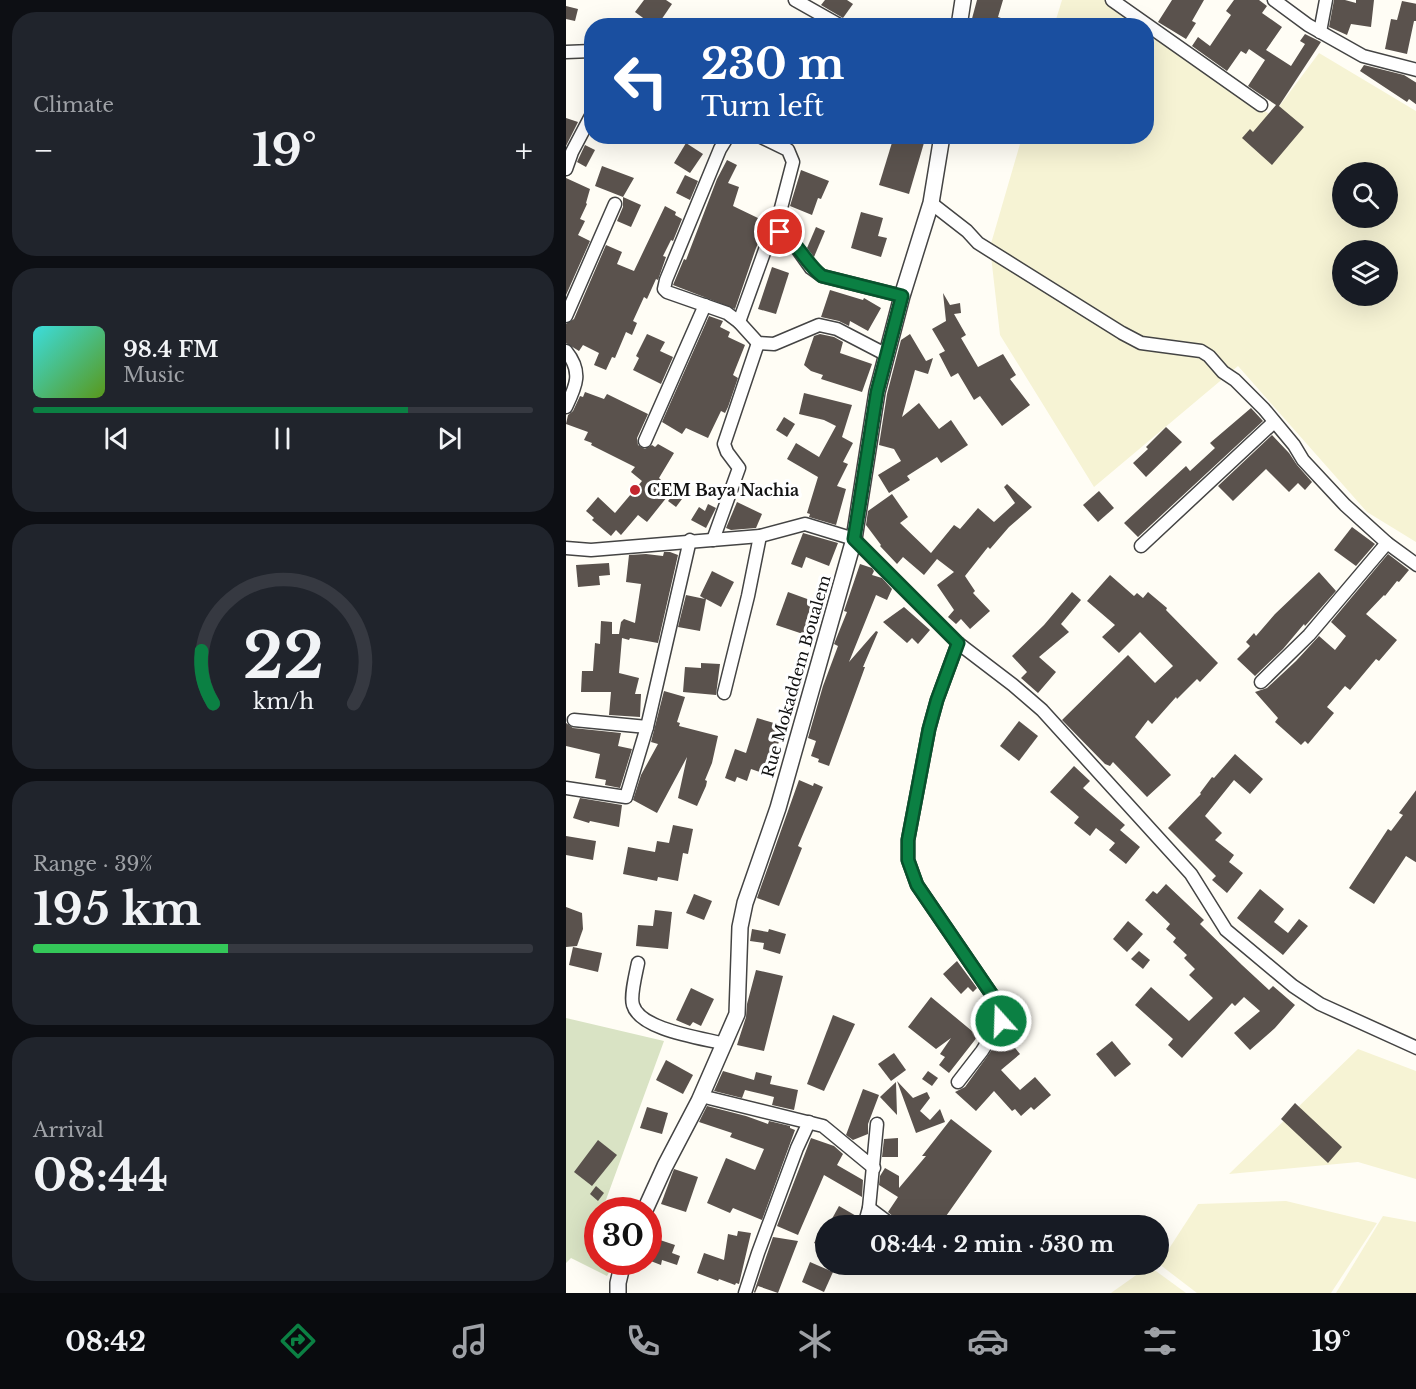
<!DOCTYPE html>
<html lang="en">
<head>
<meta charset="utf-8">
<style>
  :root { --surface:#171b24; --page:#20242c; --text:#f1f3f6; --muted:#9ea1a6; --line:#363941; --accent:#0b8043 }
  body { margin:0; font-family:"Libre Baskerville",serif; background:var(--page); color:var(--text); height:100vh; display:flex; flex-direction:column; font-size:22px; white-space:nowrap }
  * { box-sizing:border-box; margin:0 }
  p { font-size:20px; color:var(--muted) }
  .icon { flex:none; width:33px; height:33px; fill:none; stroke:currentColor; stroke-width:2; stroke-linecap:round; stroke-linejoin:round }
  .map { position:relative; flex:1; overflow:hidden }
  .details { display:flex; flex-direction:column; gap:12px; padding:12px; background:#0d0f14; width:566px }
  .details>* { flex:none }
  .guide { position:absolute; left:18px; top:18px; width:570px; height:126px; border-radius:24px; box-shadow:0 6px 24px #0002; background:#1a4fa0; color:#fff; overflow:hidden }
  .buttons { position:absolute; left:766px; top:162px; display:grid; gap:12px }
  .buttons a { display:grid; place-items:center; width:66px; height:66px; border-radius:50%; background:var(--surface); box-shadow:0 6px 24px #0002; font-size:30px }
  .speed { position:absolute; left:18px; top:1197px; display:flex; gap:12px; font-size:30px; font-weight:700; text-align:center }
  .speed>* { display:grid; place-content:center; width:78px; height:78px; border-radius:50%; background:var(--surface); box-shadow:0 6px 24px #0002; line-height:1 }
  .speed .limit { border:9px solid #d22; background:#fff; color:#111 }
  .pin { position:absolute; display:grid; place-items:center; width:51px; height:51px; color:#fff; margin:-26px; border:3px solid #fff; border-radius:50%; box-shadow:0 2px 6px #0007 }
  .me { position:absolute; width:66px; margin:-33px; rotate:340deg; stroke-linejoin:round; filter:drop-shadow(0 0 4px #0008) }
  .turn { display:flex; align-items:center; gap:21px; height:126px; padding:0 18px; font-size:27px }
  .turn .icon { width:78px; height:78px; stroke-width:2.5 }
  .turn b { display:block; font-size:42px; line-height:51px }
  .big { font-size:45px; font-weight:800; line-height:1.1 }
  .details .card { flex:1; display:flex; flex-direction:column; justify-content:center; gap:9px; min-width:0; padding:0 21px; border-radius:24px; background:var(--page) }
  .details .dial { align-items:center; gap:0 }
  .dial svg { height:156px; overflow:visible; fill:none; stroke:var(--line); stroke-width:7; stroke-linecap:round; text-anchor:middle }
  .dial text { fill:var(--text); stroke:none }
  .song { display:flex; align-items:center; gap:18px }
  .cover { width:72px; height:72px; border-radius:9px; background:linear-gradient(135deg,hsl(180 70% 55%),hsl(90 70% 35%)) }
  .played { height:6px; border-radius:3px; background:linear-gradient(90deg,var(--accent) 75%,var(--line) 75%) }
  .keys { display:flex; justify-content:space-around; direction:ltr }
  .heat { display:flex; justify-content:space-between; align-items:center; font-size:33px; direction:ltr }
  .charge { height:9px; border-radius:4px; background:linear-gradient(90deg,#34c759 39%,var(--line) 0) }
  .trip { position:absolute; left:249px; top:1215px; width:354px; height:60px; border-radius:30px; background:var(--surface); box-shadow:0 6px 24px #0002; font-weight:800; line-height:60px; text-align:center }
  .tab-bar { display:flex; height:96px; justify-content:space-around; align-items:center; background:#090b0e; color:var(--muted) }
  .tab-bar .icon { width:42px; height:42px }
  .tab-bar .current { color:var(--accent) }
  .tab-bar b { font-size:27px; color:var(--text) }
  main { display:flex; flex:1; min-height:0 }
  .map>svg:first-child { display:block }
</style>
</head>
<body>
<main>
<section class="details">
<div class="card"><p>Climate</p>
<div class="heat"><a>−</a><b class="big">19°</b><a>+</a></div>
</div>
<div class="card">
<div class="song"><i class="cover"></i><div><b>98.4 FM</b><p>Music</p></div></div>
<div class="played"></div>
<div class="keys"><svg class="icon" aria-label="previous" viewBox="0 0 24 24"><path d="M18 5L8 12l10 7zM5 5v14"/></svg><svg class="icon" aria-label="pause" viewBox="0 0 24 24"><path d="M8 5v14M16 5v14"/></svg><svg class="icon" aria-label="next" viewBox="0 0 24 24"><path d="M6 5l10 7-10 7zM19 5v14"/></svg></div>
</div>
<div class="card dial"><svg viewBox="0 0 100 80">
<path d="M14 69A42 42 0 1 1 86 69"/>
<path d="M14 69A42 42 0 0 1 8 42" stroke="#0b8043"/>
<text x="50" y="56" font-size="32" font-weight="700">22</text>
<text x="50" y="72" font-size="11">km/h</text>
</svg></div>
<div class="card"><p>Range · 39%</p><b class="big">195 km</b><div class="charge"></div></div>
<div class="card"><p>Arrival</p><b class="big">08:44</b></div>
</section>
<div class="map">
<svg width="851" height="1293" viewBox="0 0 851 1293">
  <rect width="100%" height="100%" fill="#fffdf5"/>
  <!-- farmland -->
  <g fill="#f6f3d4" fill-rule="evenodd">
    <path d="M496,0H540L576,25L488,26Z"/>
    <path d="M581,28L706,116L753,53L850,111V542L801,512L672,366L528,487L434,335L424,247L456,137L580,136ZM777,172H822V218H777ZM777,250H822V296H777Z"/>
    <path d="M792,1049L850,1071V1179L792,1162L663,1174Z"/>
    <path d="M720,1201L811,1223L765,1293H631L593,1264L632,1204Z"/>
    <path d="M817,1216L850,1222V1293H770Z"/>
    <path d="M583,1266L620,1293H545Z"/>
  </g>
  <!-- cemetery -->
  <path fill="#d9e3c4" d="M0,1018L98,1041L37,1208L41,1210H32V1262H49L41,1276L5,1258L0,1263Z"/>
  <!-- building -->
  <g fill="#5a524d">
    <path d="M78,0H100L106,4L91,26H88L69,12Z"/>
    <path d="M259,0H281L287,4L277,18L255,5Z"/>
    <path d="M411,0H437L432,17L450,23V26H404Z"/>
    <path d="M606,0H638L626,21L630,23L620,39L592,22Z"/>
    <path d="M668,0H693L701,6L696,13L716,27L700,50L725,66L739,44L734,41L739,34L755,42L713,106L738,127L706,165L676,138L684,129L687,132L710,105L682,86L699,60L683,49L680,54L675,51L661,71L626,46L632,37L644,46L665,15L660,11Z"/>
    <path d="M768,0H779L790,3V0H808L805,27L785,24L781,35L763,27Z"/>
    <path d="M836,1L851,4V21H848L841,54L819,49L825,19L831,20Z"/>
    <path d="M0,6L12,9L9,21L0,19Z"/>
    <path d="M798,65L838,75L851,83V105L843,99L841,102L794,71Z"/>
    <path d="M0,118L12,122L0,146Z"/>
    <path d="M328,136H360L343,194L313,185Z"/>
    <path d="M120,143L137,154L124,173L108,163Z"/>
    <path d="M19,145L29,150L20,167L11,162Z"/>
    <path d="M161,160L171,165L162,183L173,187L167,206L194,219L191,225L199,229L190,248L169,309L107,285L118,259L120,260L151,179Z"/>
    <path d="M36,166L68,178L57,197L75,205L65,227L51,221L57,207V197L29,186Z"/>
    <path d="M235,170L263,181L255,199L252,198L246,215L224,206Z"/>
    <path d="M119,175L132,181L124,200L110,193Z"/>
    <path d="M0,178L24,189L20,203L21,204L14,219L19,221L12,235L24,241L0,295Z"/>
    <path d="M99,206L110,212L109,215L116,219L107,241L105,240L97,256L100,257L92,280L90,279L81,299L78,297L67,321L71,323L66,335L60,332L49,358L46,357L40,370L28,365L33,353L17,345L13,351L0,343V324L8,319L40,245L56,252L51,264L68,271Z"/>
    <path d="M295,212L317,218L312,236L321,238L315,257L285,248Z"/>
    <path d="M250,227L259,231L248,257L241,248Z"/>
    <path d="M206,267L223,273L210,314L192,309Z"/>
    <path d="M264,290L297,300L298,298L315,308L302,331L284,321L283,326L273,321L255,317Z"/>
    <path d="M377,293L384,305L394,303L395,313L388,314L400,335L395,338L412,367L437,354L450,375L444,379L464,405L436,426L414,396L408,400L392,373L385,377L373,354L379,351L366,329L380,321Z"/>
    <path d="M143,316L157,321L154,327L164,332L162,337L179,345L167,375L172,378L162,407L159,413L155,411L142,438L120,428L116,434L96,422Z"/>
    <path d="M81,334L99,342L94,351L107,357L95,384L67,370L73,358L70,356Z"/>
    <path d="M254,334L268,337L277,342L274,353L306,364L296,392L255,379L257,375L245,371L238,365L248,336Z"/>
    <path d="M344,334L360,361L367,358L362,374L349,370L336,417L353,403L373,429L385,420L402,445L375,463L371,457L341,476L344,480L323,493L312,475L335,461L328,449L313,445L321,394L335,340Z"/>
    <path d="M19,392L38,399L41,394L82,414L71,438L72,445L79,449L86,445L89,447L92,444L108,453L93,478L95,480L89,487L101,497L81,522L72,515L55,535L50,530L45,536L26,520L28,518L20,511L32,497L49,513L76,481L65,472L69,467L25,445L26,443L18,440L22,432L0,424L2,415L7,411L14,396L17,397Z"/>
    <path d="M238,393L286,405L276,437L287,443L277,462L282,464L271,486L280,489L270,525L243,517L244,514L241,513L252,477L221,459L230,443L253,457L270,426L258,420L233,414Z"/>
    <path d="M685,408L697,421L572,537L558,523L620,466L624,471L649,448L644,443Z"/>
    <path d="M218,417L229,424L221,437L210,430Z"/>
    <path d="M600,427L616,442L580,477L567,463L582,449L580,447Z"/>
    <path d="M706,435L723,453L731,465L746,482L739,490L732,483L723,492L700,469L667,501L652,486Z"/>
    <path d="M441,484L466,507L443,527L424,549L422,547L399,576L409,591L407,593L424,611L404,629L395,619L390,624L382,617L388,610L371,585L388,572L371,559L358,575L337,557L331,564L314,546L315,545L300,525L302,511L326,494L342,517L334,523L365,553L388,525L394,529L412,508L428,522L449,503L438,487Z"/>
    <path d="M533,491L548,508L532,522L517,505Z"/>
    <path d="M108,494L116,499L110,507L102,501Z"/>
    <path d="M171,502L196,514L190,528L165,530L160,528Z"/>
    <path d="M142,504L150,508L140,528L125,520L133,507L139,511Z"/>
    <path d="M786,527L809,544L790,566L768,550Z"/>
    <path d="M237,533L272,543L263,566L240,557L236,568L225,564Z"/>
    <path d="M98,552H104L112,555L92,643L64,638L63,640L56,638L53,673L73,678L69,694H75L74,717L43,715L45,692H15L16,671H27L29,643L34,644L35,621L46,622V634H53L55,622L58,619L69,623L75,584L60,582L63,555L80,554L97,556Z"/>
    <path d="M822,554L843,570L833,582L831,581L819,596L818,595L800,614L831,640L813,661L810,659L784,690L779,686L761,707L768,713L742,744L739,741L735,745L709,722L712,718L689,692L701,688L730,661L753,636L769,650L780,636L765,622Z"/>
    <path d="M43,563L44,575L33,576L34,585L12,587L10,565Z"/>
    <path d="M294,564L306,568L308,571L306,575L316,578L326,589L321,600L310,595L283,662L310,631L312,632L297,667H299L263,766L252,762L253,759L245,756L250,741L242,738L257,686L272,646L268,644L281,612L278,611Z"/>
    <path d="M146,571L168,582L155,607L140,599L134,631L112,627L120,595L139,599L134,596Z"/>
    <path d="M753,572L770,591L739,626L738,624L717,649L689,676L671,659L684,646L680,642L688,633L690,636L709,614Z"/>
    <path d="M544,575L568,596L571,593L577,598L582,592L601,608L600,610L652,663L634,682L631,679L611,699L610,697L586,724L582,720L569,737L605,775L581,797L547,762L544,766L539,764L496,720L562,655L589,683L607,666L574,632L553,653L536,637L549,625L521,601Z"/>
    <path d="M222,592L255,604L243,636L210,625Z"/>
    <path d="M506,592L515,600L495,624L503,632L473,657L490,672L472,693L455,678L461,672L446,656L478,625Z"/>
    <path d="M338,607L364,630L352,644L346,638L341,643L317,622Z"/>
    <path d="M135,663L154,664L150,695L117,692L119,667L135,668Z"/>
    <path d="M98,691L119,697L111,722L114,723L113,726L152,736L146,763L139,780L141,781L140,786L131,806L112,798L121,757L91,813L67,800L75,775L92,744L85,742Z"/>
    <path d="M191,718L218,726L202,775L185,769L181,781L171,777L169,782L159,778L169,749L180,753Z"/>
    <path d="M453,721L472,736L453,761L434,746Z"/>
    <path d="M0,723L7,728L55,733L52,746L66,749L54,788L39,785L40,780L29,778L34,754L0,746Z"/>
    <path d="M669,754L697,779L684,794L668,780L639,816L656,833L649,840L668,855L663,862L677,873L661,893L646,880L650,876L602,828L635,794L634,793L646,777L648,778Z"/>
    <path d="M508,766L524,781L517,788L559,825L554,830L574,847L560,864L543,850L549,843L530,828L524,836L508,823L513,817L484,792Z"/>
    <path d="M233,780L247,786L248,783L257,787L232,846L236,848L213,906L191,898Z"/>
    <path d="M851,789V863L840,856L808,904L783,888L822,829L825,831L837,815L833,813Z"/>
    <path d="M14,798L56,805L53,827L24,821L23,823L7,818Z"/>
    <path d="M107,825L127,829L122,854L117,853L112,881L92,877L91,881L57,874L62,847L89,852L91,841L103,843Z"/>
    <path d="M0,836L30,841L27,860L0,855Z"/>
    <path d="M600,884L638,920L634,924L676,965L703,990L707,986L729,1005L709,1028L684,1050L668,1033L694,1011L678,997L669,1006L666,1003L616,1058L602,1045L607,1039L569,1005L585,987L623,1021L647,998L623,975L629,969L618,958L621,955L607,942L610,938L600,929L604,924L579,900L587,891L591,894Z"/>
    <path d="M694,889L718,909L708,922L722,933L733,919L742,926L717,955L671,918Z"/>
    <path d="M128,894L146,901L138,920L120,913Z"/>
    <path d="M0,907L16,913L17,929L11,946L0,947Z"/>
    <path d="M89,910L106,912L102,949L70,946L72,925L87,926Z"/>
    <path d="M562,921L577,934L561,952L547,939Z"/>
    <path d="M186,929L202,932L203,929L220,934L214,954L197,949L198,943L184,941Z"/>
    <path d="M7,947L36,953L32,972L3,965Z"/>
    <path d="M573,951L584,960L577,969L565,959Z"/>
    <path d="M391,961L411,988L407,992L402,987L395,994L377,974Z"/>
    <path d="M190,970L217,976L198,1051L171,1045L180,1017L181,1004Z"/>
    <path d="M125,988L148,999L135,1026L127,1022L124,1026L110,1020Z"/>
    <path d="M365,997L412,1036L383,1073L373,1065L379,1057L374,1054L385,1038L370,1049L342,1027Z"/>
    <path d="M267,1015L289,1024L258,1091L241,1084Z"/>
    <path d="M440,1037L454,1054L435,1070L454,1090L469,1077L485,1095L468,1110L465,1107L455,1116L449,1109L446,1111L428,1091L410,1111L389,1092L399,1087L428,1047Z"/>
    <path d="M546,1041L565,1064L549,1077L530,1054Z"/>
    <path d="M328,1053L340,1070L325,1081L312,1064Z"/>
    <path d="M100,1060L127,1075L117,1094L90,1080Z"/>
    <path d="M157,1071L188,1080L190,1072L206,1076L204,1084L232,1090L228,1110L206,1105L208,1097L179,1090L176,1098L148,1091Z"/>
    <path d="M362,1071L372,1078L366,1086L356,1079Z"/>
    <path d="M331,1081L347,1098L361,1092L364,1098L354,1111L364,1120L374,1109L379,1122L350,1133Z"/>
    <path d="M330,1082L331,1115L314,1097Z"/>
    <path d="M297,1089L313,1095L302,1124V1134L287,1140L280,1135Z"/>
    <path d="M729,1103L776,1147L762,1163L715,1119Z"/>
    <path d="M141,1106L180,1116L202,1124L203,1121L224,1126V1128L229,1130L196,1220L167,1208L164,1213L141,1203L160,1158L189,1170L198,1149L164,1137L166,1133L133,1122Z"/>
    <path d="M81,1107L102,1113L96,1134L74,1128Z"/>
    <path d="M385,1119L426,1151L373,1226H338L322,1212L332,1197L313,1185L314,1176L319,1168L333,1176V1188L360,1156H356Z"/>
    <path d="M245,1138L268,1146L277,1154L271,1165L297,1180L296,1197L258,1175L232,1235L211,1226Z"/>
    <path d="M332,1138V1157H316L318,1139Z"/>
    <path d="M32,1140L51,1155L26,1186L8,1172Z"/>
    <path d="M108,1169L132,1177L120,1212L95,1204Z"/>
    <path d="M30,1186L38,1193L32,1201L24,1194Z"/>
    <path d="M273,1206L292,1217L290,1226H262Z"/>
    <path d="M260,1222V1249L248,1243Z"/>
    <path d="M172,1231L185,1233L173,1284L170,1283L169,1285L153,1279L152,1281L131,1273L138,1253L158,1260L162,1234L171,1236Z"/>
    <path d="M82,1236L109,1245L106,1253L114,1256L111,1265L96,1260L95,1265L82,1260Z"/>
    <path d="M207,1237L232,1241L212,1293L192,1286L189,1293L188,1292Z"/>
    <path d="M244,1262L267,1272L258,1292L236,1282Z"/>
  </g>
  <g fill="none" stroke-linecap="round" stroke-linejoin="round">
    <!-- minor casing -->
    <g stroke="#444" stroke-width="15">
      <g id="minor">
        <path d="M229,0L275,26"/>
        <path d="M546,0L695,105"/>
        <path d="M708,0L742,25L797,56L851,70"/>
        <path d="M754,32L760,0"/>
        <path d="M0,52L26,51"/>
        <path d="M162,136L154,149L100,280L98,289L101,292L161,313L173,322L192,343L208,344L253,325L271,329L321,355"/>
        <path d="M193,136L222,150L227,162L209,231"/>
        <path d="M0,169L6,152L26,114"/>
        <path d="M365,203L401,231L412,243L556,333L575,343L635,351L643,356L657,372L669,380L698,409L728,445L737,460L779,505L821,543L851,565"/>
        <path d="M0,316L49,204"/>
        <path d="M173,322L204,236L209,231L222,236L245,268L256,276L336,296"/>
        <path d="M0,351C17,372 10,386 0,407"/>
        <path d="M79,441L139,305"/>
        <path d="M147,540L173,468L161,452L158,444L192,343"/>
        <path d="M575,546L708,422"/>
        <path d="M0,548L25,550L194,536L239,524L288,539L392,643L447,685L476,710L625,874L660,930L727,986L754,1004L851,1048"/>
        <path d="M392,643L371,700L363,729L342,840V860L351,885L435,1008V1021L416,1051L392,1082"/>
        <path d="M695,682L743,635L821,543"/>
        <path d="M158,693L182,596L194,536"/>
        <path d="M8,720L81,727"/>
        <path d="M0,788L60,797L81,727L124,540"/>
        <path d="M72,963C70,973 64,996 67,1005C74,1030 136,1038 159,1044"/>
        <path d="M135,1096L257,1126L308,1168"/>
        <path d="M303,1208L327,1226"/>
        <path d="M298,1226L303,1208L311,1124"/>
        <path d="M179,1293L192,1253L231,1148L243,1122"/>
      </g>
    </g>
    <!-- tertiary casing -->
    <g stroke="#444" stroke-width="18">
      <g id="tertiary">
        <path d="M393,26L397,0"/>
        <path d="M79,1210L99,1166L133,1101L171,1014L174,927L179,903L212,808L288,539L311,392L336,296L365,203L376,136"/>
        <path d="M52,1293V1283L57,1262"/>
      </g>
    </g>
    <!-- minor -->
    <use href="#minor" stroke="#fff" stroke-width="12"/>
    <!-- tertiary -->
    <use href="#tertiary" stroke="#fff" stroke-width="15"/>
  </g>
  <g fill="none" stroke-linecap="round" stroke-linejoin="round">
    <!-- route casing -->
    <g stroke="#07532c" stroke-width="15">
      <path id="route" d="M214,232C232,242 240,264 256,276L336,296L311,392L288,539L392,643L371,700L363,729L342,840V860L351,885L435,1008V1021"/>
    </g>
    <!-- route -->
    <use href="#route" stroke="#0b8043" stroke-width="10"/>
  </g>
  <!-- markers -->
  <circle fill="#c4262e" stroke="#fff" stroke-width="2" cx="69" cy="490" r="6"/>
  <g text-anchor="middle" stroke-width="6" stroke-linejoin="round" paint-order="stroke">
    <!-- poi labels -->
    <g font-size="16" font-weight="bold" fill="#111" stroke="#fff" text-anchor="start">
      <text x="81" y="496">CEM Baya Nachia</text>
    </g>
    <!-- street labels -->
    <g font-size="16" fill="#111" stroke="#fff">
      <text transform="translate(230 676) rotate(-74)" y="6">Rue Mokaddem Boualem</text>
    </g>
  </g>
</svg>
<div class="buttons">
<a><svg class="icon" aria-label="search" viewBox="0 0 24 24"><circle cx="10" cy="10" r="6"/><path d="M15 15l6 6"/></svg></a>
<a><svg class="icon" aria-label="layers" viewBox="0 0 24 24"><path d="M12 4l9 5-9 5-9-5zM3 14l9 5 9-5"/></svg></a>
</div>
<div class="speed"><div class="limit">30</div></div>
<div class="pin" style="left:214px;top:232px;background:#d93025"><svg class="icon" aria-label="arrive" viewBox="0 0 24 24"><path d="M6 21V4h12l-3 4 3 4H6"/></svg></div>
<svg class="me" style="left:435px;top:1021px" viewBox="-20 -20 40 40"><circle r="17" fill="#0b8043" stroke="#fff" stroke-width="3"/><path d="M0-11L8 9 0 5-8 9z" fill="#fff"/></svg>
<div class="trip">08:44 · 2 min · 530 m</div>
<div class="guide">
<div class="turn"><svg class="icon" aria-label="left" viewBox="0 0 24 24"><path d="M17 20v-9H6M10 6l-5 5 5 5"/></svg><div><b>230 m</b>Turn left</div></div>
</div>
</div>
</main>
<nav class="tab-bar">
<b>08:42</b>
<svg class="icon current" aria-label="directions" viewBox="0 0 24 24"><path d="M12 3l9 9-9 9-9-9zM9 14v-3h6M13 9l2 2-2 2"/></svg>
<svg class="icon" aria-label="music" viewBox="0 0 24 24"><path d="M9 18V5l10-2v13"/><circle cx="6" cy="18" r="3"/><circle cx="16" cy="16" r="3"/></svg>
<svg class="icon" aria-label="phone" viewBox="0 0 24 24"><path d="M5 4h4l2 5-3 2q2 4 5 5l2-3 5 2v4C11 20 4 13 5 4z"/></svg>
<svg class="icon" aria-label="climate" viewBox="0 0 24 24"><path d="M12 3v18M4 7l16 10M4 17L20 7"/></svg>
<svg class="icon" aria-label="car" viewBox="0 0 24 24"><path d="M5 17H2v-5l4-1 3-4h7l3 4 3 1v5h-3M9 17h6M6 11h13"/><circle cx="7" cy="17" r="2"/><circle cx="17" cy="17" r="2"/></svg>
<svg class="icon" aria-label="filters" viewBox="0 0 24 24"><path d="M4 7h16M4 17h16"/><circle cx="9" cy="7" r="2"/><circle cx="15" cy="17" r="2"/></svg>
<b>19°</b>
</nav>
</body>
</html>
